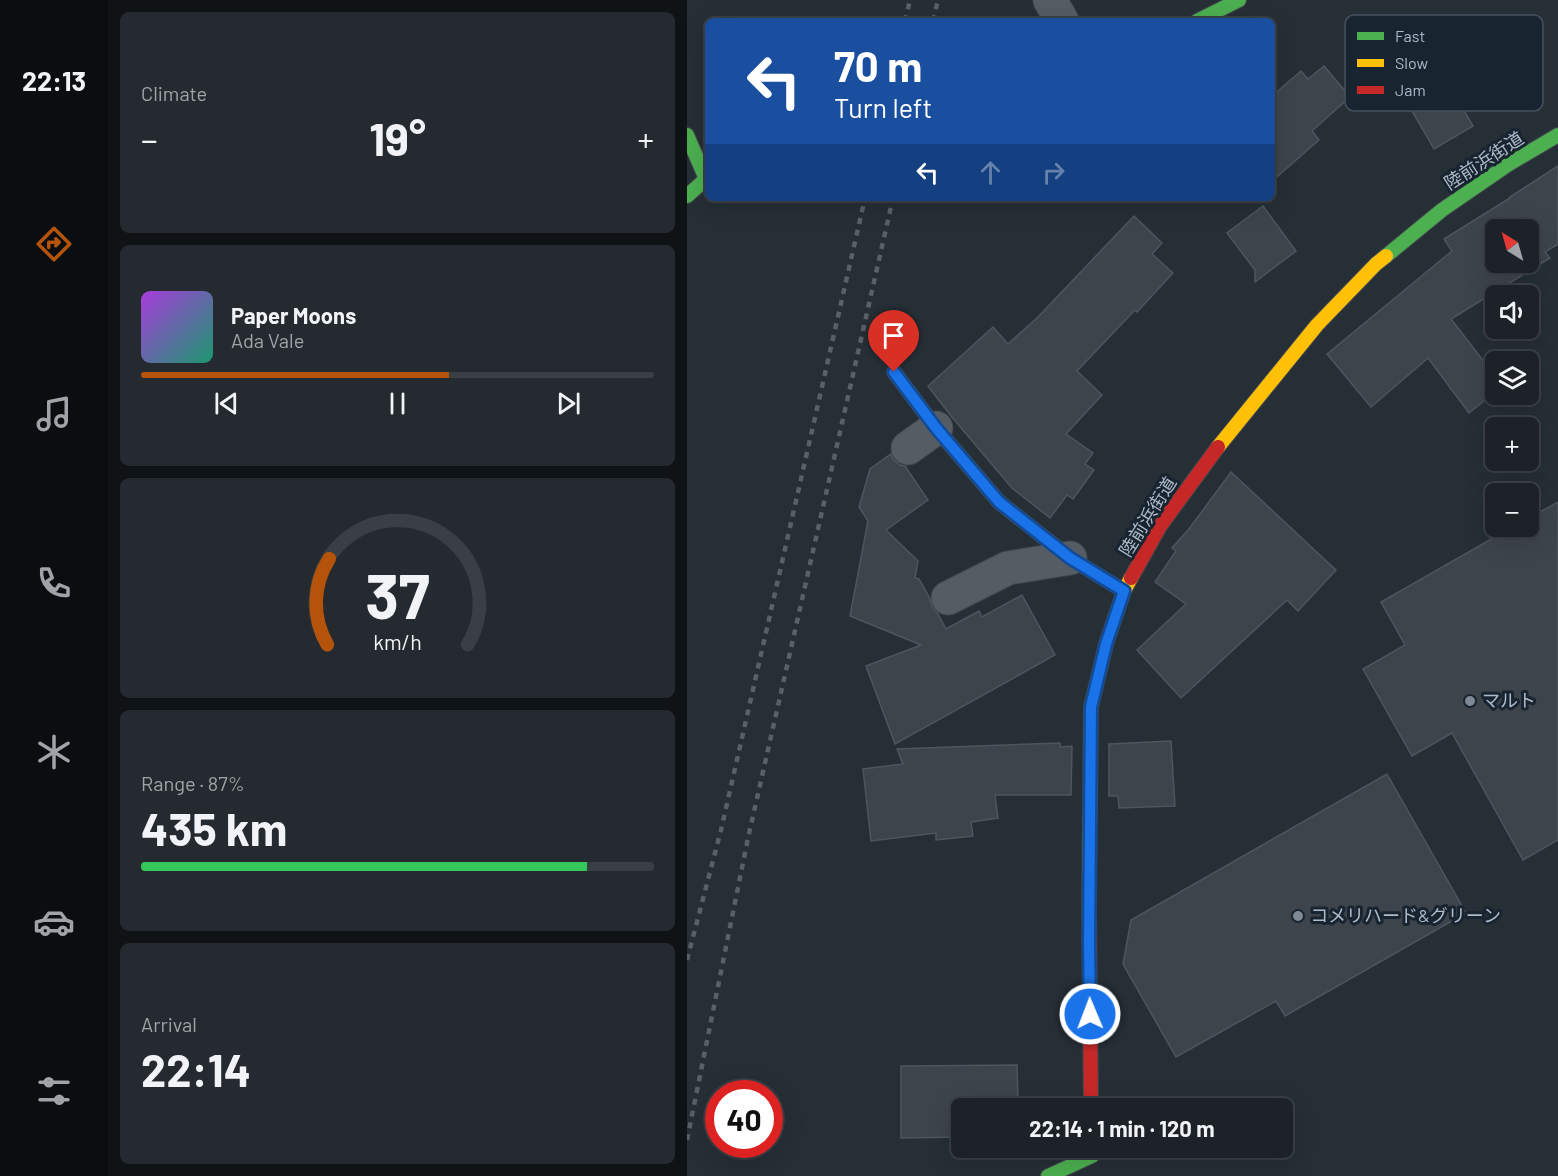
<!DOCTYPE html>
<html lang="en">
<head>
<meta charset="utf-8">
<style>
  :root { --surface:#1c2228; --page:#252a30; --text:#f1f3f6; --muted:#a0a4a8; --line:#3a3f45; --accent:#b45309 }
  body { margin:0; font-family:Barlow,"Noto Sans JP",sans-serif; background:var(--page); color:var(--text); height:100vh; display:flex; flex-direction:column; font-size:22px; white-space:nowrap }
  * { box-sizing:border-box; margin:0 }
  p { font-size:20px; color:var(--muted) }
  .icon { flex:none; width:33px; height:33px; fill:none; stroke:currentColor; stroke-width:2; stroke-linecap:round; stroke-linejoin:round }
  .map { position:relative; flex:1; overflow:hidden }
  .drawer { display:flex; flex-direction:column; gap:12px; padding:12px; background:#0f1316; width:579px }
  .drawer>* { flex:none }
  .guide { position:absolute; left:18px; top:18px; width:570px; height:183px; border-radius:9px; box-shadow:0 6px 24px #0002,0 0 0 2px var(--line); background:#1a4fa0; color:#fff; overflow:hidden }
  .needle { width:39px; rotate:323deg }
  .fabs { position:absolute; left:798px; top:219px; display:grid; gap:12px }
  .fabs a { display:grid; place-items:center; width:54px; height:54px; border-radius:9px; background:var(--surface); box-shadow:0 6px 24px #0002,0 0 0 2px var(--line); font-size:30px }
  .speed { position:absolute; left:18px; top:1080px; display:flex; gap:12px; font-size:30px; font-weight:700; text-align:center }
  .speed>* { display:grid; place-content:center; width:78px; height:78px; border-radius:50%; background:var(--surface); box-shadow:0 6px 24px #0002,0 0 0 2px var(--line); line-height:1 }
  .speed .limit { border:9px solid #d22; background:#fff; color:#111 }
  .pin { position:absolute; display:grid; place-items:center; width:51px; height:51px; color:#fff; margin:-62px -26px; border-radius:50% 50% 50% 0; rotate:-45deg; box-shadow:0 0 6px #0007 }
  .pin .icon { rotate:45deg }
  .me { position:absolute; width:66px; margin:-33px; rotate:359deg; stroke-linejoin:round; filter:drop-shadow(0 0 4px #0008) }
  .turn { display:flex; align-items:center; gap:21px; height:126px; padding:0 30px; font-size:27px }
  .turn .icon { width:78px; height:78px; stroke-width:2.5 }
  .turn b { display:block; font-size:42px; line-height:51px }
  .lanes { display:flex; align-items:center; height:57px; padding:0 30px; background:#0003; justify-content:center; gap:30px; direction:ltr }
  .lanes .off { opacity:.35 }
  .big { font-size:45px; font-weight:700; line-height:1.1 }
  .drawer .card { flex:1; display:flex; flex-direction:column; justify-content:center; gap:9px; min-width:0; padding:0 21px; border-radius:9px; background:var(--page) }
  .drawer .dial { align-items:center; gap:0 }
  .dial svg { height:156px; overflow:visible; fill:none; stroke:var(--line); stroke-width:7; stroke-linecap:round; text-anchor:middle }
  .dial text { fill:var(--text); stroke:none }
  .song { display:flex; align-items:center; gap:18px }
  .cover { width:72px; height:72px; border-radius:9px; background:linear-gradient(135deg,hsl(280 70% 55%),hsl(160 70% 35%)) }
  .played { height:6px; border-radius:3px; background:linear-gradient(90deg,var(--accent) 60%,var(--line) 60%) }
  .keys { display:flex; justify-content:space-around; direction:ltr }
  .heat { display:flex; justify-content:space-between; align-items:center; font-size:33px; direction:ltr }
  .charge { height:9px; border-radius:4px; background:linear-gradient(90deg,#34c759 87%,var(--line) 0) }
  .trip { position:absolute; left:264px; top:1098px; width:342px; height:60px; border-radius:9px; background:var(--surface); box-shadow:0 6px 24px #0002,0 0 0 2px var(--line); font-weight:700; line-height:60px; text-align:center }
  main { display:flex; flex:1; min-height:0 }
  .tab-bar { display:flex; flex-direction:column; width:108px; justify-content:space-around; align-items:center; background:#0b0e10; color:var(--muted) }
  .tab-bar .icon { width:42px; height:42px }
  .tab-bar .current { color:var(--accent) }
  .tab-bar b { font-size:27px; color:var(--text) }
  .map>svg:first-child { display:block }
</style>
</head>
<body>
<main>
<nav class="tab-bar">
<b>22:13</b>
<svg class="icon current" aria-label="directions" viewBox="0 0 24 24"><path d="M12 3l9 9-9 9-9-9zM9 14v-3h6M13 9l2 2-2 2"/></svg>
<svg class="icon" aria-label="music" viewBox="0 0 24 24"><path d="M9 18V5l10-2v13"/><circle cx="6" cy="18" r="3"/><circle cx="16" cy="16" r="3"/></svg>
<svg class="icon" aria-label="phone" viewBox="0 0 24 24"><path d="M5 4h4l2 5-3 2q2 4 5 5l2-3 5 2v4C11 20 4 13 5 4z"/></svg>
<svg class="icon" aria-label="climate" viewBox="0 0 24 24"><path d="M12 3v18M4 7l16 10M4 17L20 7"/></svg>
<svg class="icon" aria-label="car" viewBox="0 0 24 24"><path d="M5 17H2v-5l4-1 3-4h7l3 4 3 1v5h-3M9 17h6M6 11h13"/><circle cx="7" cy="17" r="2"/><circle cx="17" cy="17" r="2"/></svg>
<svg class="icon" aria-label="filters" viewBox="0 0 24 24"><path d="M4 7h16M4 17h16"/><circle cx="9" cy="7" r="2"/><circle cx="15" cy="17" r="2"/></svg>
</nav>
<section class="drawer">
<div class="card"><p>Climate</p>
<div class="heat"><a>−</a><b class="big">19°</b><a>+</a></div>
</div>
<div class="card">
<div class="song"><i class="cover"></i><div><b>Paper Moons</b><p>Ada Vale</p></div></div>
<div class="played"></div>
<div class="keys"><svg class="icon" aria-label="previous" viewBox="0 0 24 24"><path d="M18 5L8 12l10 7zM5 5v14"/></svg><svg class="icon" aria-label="pause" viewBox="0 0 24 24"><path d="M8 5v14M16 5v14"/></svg><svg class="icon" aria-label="next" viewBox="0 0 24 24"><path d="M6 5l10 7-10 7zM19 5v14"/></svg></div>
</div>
<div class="card dial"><svg viewBox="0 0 100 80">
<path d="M14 69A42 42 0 1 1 86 69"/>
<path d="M14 69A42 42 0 0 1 15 25" stroke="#b45309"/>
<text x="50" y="56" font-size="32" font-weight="700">37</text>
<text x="50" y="72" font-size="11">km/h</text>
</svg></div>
<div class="card"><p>Range · 87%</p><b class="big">435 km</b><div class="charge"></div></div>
<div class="card"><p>Arrival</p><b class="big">22:14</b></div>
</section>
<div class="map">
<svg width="871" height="1176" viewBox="0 0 871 1176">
  <rect width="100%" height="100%" fill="#262e36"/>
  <!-- building -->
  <g fill="#3d444c" stroke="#4e555e" stroke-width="1.5" fill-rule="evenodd">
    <path d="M637,66L663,97L625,131L632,140L585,181V96L614,71L621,79Z"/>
    <path d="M760,81L786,126L747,149L721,104Z"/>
    <path d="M871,166V244L858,252L863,258L764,319L808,376V392L782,413L741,358L684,407L640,354L765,251L757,239L823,198V197ZM808,230H842V262H808Z"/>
    <path d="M576,206L609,251L568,282V270L540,233Z"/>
    <path d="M447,216L475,243L465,254L486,273L450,312L448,310L390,371L415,395L379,434L406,453L398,464L407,470L386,499L380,495L363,518L325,488L264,416L241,386L306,327L321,344L351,317Z"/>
    <path d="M204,454L206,459L213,465L218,466L241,500L199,530L231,561L228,578L232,579L242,597L245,607L251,614L259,629L292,611L295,617L335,595L368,655L208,744L179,666L234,645L163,616L181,521L172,507L183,469Z"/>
    <path d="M544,472L649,570L611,611L600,600L494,698L450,650L499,604L468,582L489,551L485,548L502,529Z"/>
    <path d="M871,502V840L836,860L765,733L725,756L676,669L718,645L694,602L827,526H842V518Z"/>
    <path d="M484,741L488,806L432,808L431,796H422V744Z"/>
    <path d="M373,743V747L385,746L384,795H308L311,818L284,822L286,836L249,840V833L184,841L176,769L216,764L210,749Z"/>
    <path d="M700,774L779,913L598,1016L589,1001L489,1057L436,964L444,920Z"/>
    <path d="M330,1065L331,1101H319V1108H274V1137L214,1138V1066Z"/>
  </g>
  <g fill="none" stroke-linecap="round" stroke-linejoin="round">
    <!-- street casing -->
    <g stroke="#43484e" stroke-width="35">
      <g id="street">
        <path d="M363,0L375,21"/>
        <path d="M221,448L249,428"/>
        <path d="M261,598L321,568L383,558"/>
      </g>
    </g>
    <!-- fast casing -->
    <g stroke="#43484e" stroke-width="16">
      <g id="fast">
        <path d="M510,21L552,0"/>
        <path d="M0,135L19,179L0,196"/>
        <path d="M699,256L755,210L822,164L871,135"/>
        <path d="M361,1176L405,1156"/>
      </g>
    </g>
    <!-- slow casing -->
    <g stroke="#43484e" stroke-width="16">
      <g id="slow">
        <path d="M207,372L249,428L312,502L383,558L437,591"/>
        <path d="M531,447L630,325L689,264L699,256"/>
        <path d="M402,909L404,707L419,644L437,591L444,578"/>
      </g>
    </g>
    <!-- jam casing -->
    <g stroke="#43484e" stroke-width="16">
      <g id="jam">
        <path d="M444,578L473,526L531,447"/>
        <path d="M402,909L404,1108"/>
      </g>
    </g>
    <!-- street -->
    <use href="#street" stroke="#565c64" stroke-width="33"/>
    <!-- fast -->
    <use href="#fast" stroke="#4caf50" stroke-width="14"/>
    <!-- slow -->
    <use href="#slow" stroke="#ffc107" stroke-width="14"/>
    <!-- jam -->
    <use href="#jam" stroke="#c62828" stroke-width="14"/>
    <!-- rail -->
    <g stroke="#5a6067" stroke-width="4.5" stroke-dasharray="6 6" stroke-linecap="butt">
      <path d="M218,21L223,0"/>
      <path d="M246,21L251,0"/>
      <path d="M0,960L34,830L178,198"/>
      <path d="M0,1140L61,838L206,198"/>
    </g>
  </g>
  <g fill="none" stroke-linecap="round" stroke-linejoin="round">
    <!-- route casing -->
    <g stroke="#114b97" stroke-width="15">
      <path id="route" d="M207,372L249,428L312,502L383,558L437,591L419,644L404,707L402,943L403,1014"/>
    </g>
    <!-- route -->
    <use href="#route" stroke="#1a73e8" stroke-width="10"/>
  </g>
  <!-- markers -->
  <g fill="#7f8995" stroke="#192431" stroke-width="2">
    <circle cx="783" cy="701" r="6"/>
    <circle cx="611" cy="916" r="6"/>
  </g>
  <g text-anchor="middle" stroke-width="6" stroke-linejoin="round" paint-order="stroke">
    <!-- street labels -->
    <g font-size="18" fill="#afbac8" stroke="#192431">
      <text transform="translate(797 161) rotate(-33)" y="6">陸前浜街道</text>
      <text transform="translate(461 517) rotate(-58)" y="6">陸前浜街道</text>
    </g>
    <!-- poi labels -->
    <g font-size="18" fill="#afbac8" stroke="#192431" text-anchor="start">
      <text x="795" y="707">マルト</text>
      <text x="623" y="922">コメリハード&amp;グリーン</text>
    </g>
  </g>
  <!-- legend -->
  <rect x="658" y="15" width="198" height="96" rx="9" fill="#192431" stroke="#46515e" stroke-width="1.5"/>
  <rect x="670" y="32" width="27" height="8" fill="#4caf50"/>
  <rect x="670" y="59" width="27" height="8" fill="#ffc107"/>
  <rect x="670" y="86" width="27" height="8" fill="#c62828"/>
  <g font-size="16" fill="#afbac8">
    <text x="708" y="42">Fast</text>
    <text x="708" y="69">Slow</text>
    <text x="708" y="96">Jam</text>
  </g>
</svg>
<div class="fabs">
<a><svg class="needle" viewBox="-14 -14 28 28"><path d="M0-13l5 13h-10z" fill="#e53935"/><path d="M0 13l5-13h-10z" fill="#a0a4a8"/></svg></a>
<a><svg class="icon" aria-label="sound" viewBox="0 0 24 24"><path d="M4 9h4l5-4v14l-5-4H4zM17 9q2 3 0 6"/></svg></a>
<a><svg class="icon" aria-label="layers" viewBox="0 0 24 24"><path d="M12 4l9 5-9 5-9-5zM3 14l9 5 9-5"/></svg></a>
<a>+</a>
<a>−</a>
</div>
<div class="speed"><div class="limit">40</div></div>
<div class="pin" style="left:207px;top:372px;background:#d93025"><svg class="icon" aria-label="arrive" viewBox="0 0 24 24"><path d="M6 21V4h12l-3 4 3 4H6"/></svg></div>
<svg class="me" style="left:403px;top:1014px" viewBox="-20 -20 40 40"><circle r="17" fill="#1a73e8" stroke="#fff" stroke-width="3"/><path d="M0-11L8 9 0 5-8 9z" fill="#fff"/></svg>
<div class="trip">22:14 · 1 min · 120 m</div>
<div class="guide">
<div class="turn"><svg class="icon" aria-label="left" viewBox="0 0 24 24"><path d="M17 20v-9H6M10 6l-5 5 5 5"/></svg><div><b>70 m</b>Turn left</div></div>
<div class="lanes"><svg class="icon" aria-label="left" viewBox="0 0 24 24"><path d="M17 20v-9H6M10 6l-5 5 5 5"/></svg><svg class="icon off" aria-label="ahead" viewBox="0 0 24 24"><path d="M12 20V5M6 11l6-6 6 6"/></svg><svg class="icon off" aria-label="right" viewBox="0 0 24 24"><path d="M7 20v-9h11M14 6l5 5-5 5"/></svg></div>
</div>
</div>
</main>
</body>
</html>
